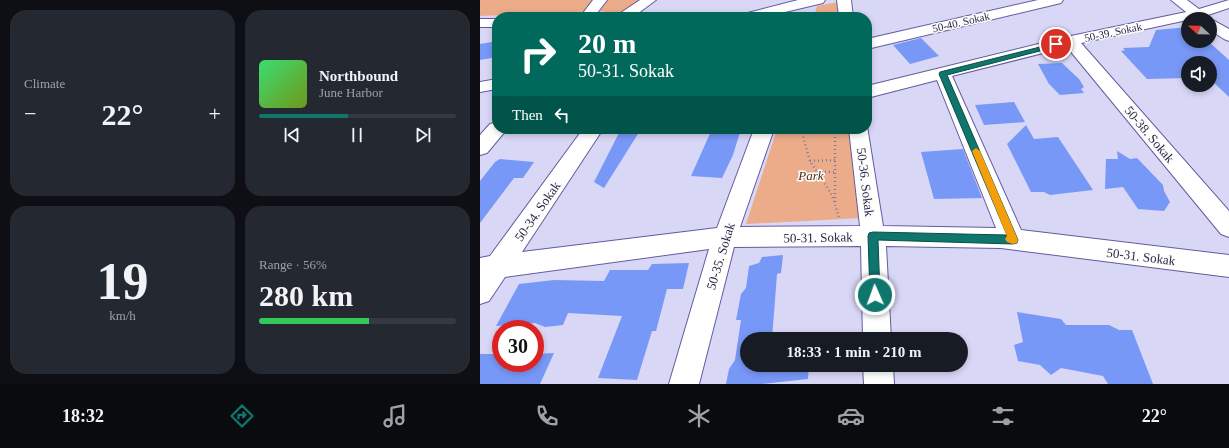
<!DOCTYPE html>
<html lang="en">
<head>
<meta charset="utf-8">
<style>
  :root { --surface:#171b24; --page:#242831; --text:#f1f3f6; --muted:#9ea1a6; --line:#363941; --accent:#0f766e }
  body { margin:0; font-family:"Times New Roman",serif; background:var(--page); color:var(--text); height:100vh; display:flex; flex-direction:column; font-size:15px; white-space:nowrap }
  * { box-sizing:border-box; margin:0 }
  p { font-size:13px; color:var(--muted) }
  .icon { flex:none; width:22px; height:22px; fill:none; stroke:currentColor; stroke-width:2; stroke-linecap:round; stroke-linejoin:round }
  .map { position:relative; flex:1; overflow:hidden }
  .side { display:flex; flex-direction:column; gap:10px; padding:10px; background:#0d0f14; width:480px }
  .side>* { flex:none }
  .top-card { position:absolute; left:12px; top:12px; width:380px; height:122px; border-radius:16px; box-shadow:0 2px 6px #0003; background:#00695c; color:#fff; overflow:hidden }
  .needle { width:26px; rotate:292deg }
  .controls { position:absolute; left:701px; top:12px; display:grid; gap:8px }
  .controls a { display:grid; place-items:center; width:36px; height:36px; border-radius:50%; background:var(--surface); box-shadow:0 2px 6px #0003; font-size:20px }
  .speed { position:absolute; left:12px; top:320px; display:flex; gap:8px; font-size:20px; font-weight:700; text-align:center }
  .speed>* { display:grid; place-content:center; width:52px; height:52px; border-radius:50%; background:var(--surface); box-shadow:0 2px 6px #0003; line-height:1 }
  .speed .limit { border:6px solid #d22; background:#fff; color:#111 }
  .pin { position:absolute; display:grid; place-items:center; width:34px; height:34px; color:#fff; margin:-17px; border:2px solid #fff; border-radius:50%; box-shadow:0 1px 4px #0007 }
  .me { position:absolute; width:44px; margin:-22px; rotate:358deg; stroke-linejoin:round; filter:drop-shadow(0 0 3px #0008) }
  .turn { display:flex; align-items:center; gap:14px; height:84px; padding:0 20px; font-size:18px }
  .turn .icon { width:52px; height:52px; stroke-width:2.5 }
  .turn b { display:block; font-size:28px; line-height:34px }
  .then { display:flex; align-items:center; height:38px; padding:0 20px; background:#0003; gap:8px; font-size:15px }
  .big { font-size:30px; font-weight:800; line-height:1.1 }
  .side .card { flex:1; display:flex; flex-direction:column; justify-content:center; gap:6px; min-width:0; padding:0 14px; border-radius:16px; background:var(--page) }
  .side .dial { align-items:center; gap:0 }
  .dial b { font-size:52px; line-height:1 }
  .song { display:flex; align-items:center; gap:12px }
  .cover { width:48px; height:48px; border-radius:6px; background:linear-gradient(135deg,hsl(140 70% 55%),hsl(80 70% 35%)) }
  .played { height:4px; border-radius:2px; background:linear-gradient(90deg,var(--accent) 45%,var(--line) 45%) }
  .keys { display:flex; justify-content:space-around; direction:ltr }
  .heat { display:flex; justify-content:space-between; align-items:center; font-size:22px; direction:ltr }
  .charge { height:6px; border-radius:3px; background:linear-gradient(90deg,#34c759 56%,var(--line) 0) }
  .side .tiles { flex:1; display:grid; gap:10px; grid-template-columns:repeat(2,1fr) }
  .trip { position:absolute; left:260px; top:332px; width:228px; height:40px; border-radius:20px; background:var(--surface); box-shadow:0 2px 6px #0003; font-weight:800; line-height:40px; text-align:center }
  .tabs { display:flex; height:64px; justify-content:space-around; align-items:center; background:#090b0e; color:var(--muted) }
  .tabs .icon { width:28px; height:28px }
  .tabs .on { color:var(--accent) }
  .tabs b { font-size:18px; color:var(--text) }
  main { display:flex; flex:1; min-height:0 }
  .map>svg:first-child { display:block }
</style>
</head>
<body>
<main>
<section class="side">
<div class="tiles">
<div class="card"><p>Climate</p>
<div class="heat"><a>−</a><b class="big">22°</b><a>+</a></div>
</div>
<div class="card">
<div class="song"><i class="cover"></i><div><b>Northbound</b><p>June Harbor</p></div></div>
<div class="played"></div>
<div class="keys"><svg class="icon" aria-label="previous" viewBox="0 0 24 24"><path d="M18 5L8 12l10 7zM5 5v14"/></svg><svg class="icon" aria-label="pause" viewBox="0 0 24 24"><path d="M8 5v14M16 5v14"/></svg><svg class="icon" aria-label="next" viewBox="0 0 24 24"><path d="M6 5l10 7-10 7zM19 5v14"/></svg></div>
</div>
<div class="card dial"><b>19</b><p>km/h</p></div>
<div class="card"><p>Range · 56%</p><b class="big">280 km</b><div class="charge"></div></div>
</div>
</section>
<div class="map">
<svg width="749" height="384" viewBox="0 0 749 384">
  <rect width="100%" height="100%" fill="#d9d7f6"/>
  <!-- green -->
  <g fill="#ecac8a">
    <path d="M0,0H163L142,14L118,11L0,16Z"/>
    <path d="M358,2L359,17H334L337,6Z"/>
    <path d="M297,129H372L382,218L266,224Z"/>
  </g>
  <!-- building -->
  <g fill="#7898f7">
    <path d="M708,27V41H728L749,60V97L730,79V63H708V78L667,79L641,51L645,50L643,48L669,47L676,30Z"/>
    <path d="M441,38L459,56L430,64L413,45Z"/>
    <path d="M17,41V57L0,60V44Z"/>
    <path d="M582,63L599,79L604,87L601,89L604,93L580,95L569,84L558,64Z"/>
    <path d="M534,102L545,122L504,125L495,105Z"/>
    <path d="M546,125L554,139L578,137L613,190L570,195L564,192H551L527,144Z"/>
    <path d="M141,129H161L124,188L114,182Z"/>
    <path d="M232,129H261L253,155L242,178L211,176Z"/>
    <path d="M483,149L502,198L454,199L441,152Z"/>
    <path d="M637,151L650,159L657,158L683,185L684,191L690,202L684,211L658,209L643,187L625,189L626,159H638Z"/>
    <path d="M20,159L54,162L43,178H34L0,223V181L15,162Z"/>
    <path d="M303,255L301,273L297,274L292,339H267V365H329L328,379L282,384H246L249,369L255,360L261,320H256L261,294L266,288L269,266L279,263L282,257Z"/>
    <path d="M209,263L203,289H187L176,331H172L157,380L118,378L142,316L88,313L83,325L65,327L55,323L16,326L39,284L74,280L124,281L130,270H168L172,264Z"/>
    <path d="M537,312L581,319L586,325H629L639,330H652L673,384H628L623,376L581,368L571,375L560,365L538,361L534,345L543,342Z"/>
    <path d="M74,353L60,384H0V354H21V363H55V354Z"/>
  </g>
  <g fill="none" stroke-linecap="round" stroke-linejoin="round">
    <!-- street casing -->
    <g stroke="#645b9e" stroke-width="2">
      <g id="street">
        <path d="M113,0H127L114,17H100Z"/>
        <path d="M160,0H176L153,17H137L139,14Z"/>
        <path d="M318,0H345L343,3L284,17H262L264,14Z"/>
        <path d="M357,0H371L373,17H359Z"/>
        <path d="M558,0H583L581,3L387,49V39Z"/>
        <path d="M716,10L721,11L723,14L721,17L601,43L749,211V237L741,234L587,47L472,76L541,230L749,255V277L521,248L406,246L411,339H383L381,246L254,247L219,384H189L229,249L25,277L9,301L0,304V258L10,256L103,129H123L42,252L237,228L274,129H294L260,227L380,226L369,129H387V126L403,226L516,228L457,80L387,98V86L591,36Z"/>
        <rect x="0" y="19" width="17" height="8"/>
        <path d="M17,79V89L0,92V82Z"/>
        <path d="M17,122V129H27L7,153L0,155V135L10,124Z"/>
        <path d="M383,365H413L414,384H384Z"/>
      </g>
    </g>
    <!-- secondary casing -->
    <g stroke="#645b9e" stroke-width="2">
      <path id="secondary" d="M691,0H707L719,9L749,0V8L728,15L731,19L749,29V41L744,39L730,30V19H715Z"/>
    </g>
    <!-- path -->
    <g stroke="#7f7d9b" stroke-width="2.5" stroke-dasharray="1 3" stroke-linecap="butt">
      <path d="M323,129L322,133L330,161L352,195L359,217"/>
      <path d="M355,129V202"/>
      <path d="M330,161L355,160"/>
      <path d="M337,172H355"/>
    </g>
    <!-- street -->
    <use href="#street" fill="#fff" fill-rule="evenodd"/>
    <!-- secondary -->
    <use href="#secondary" fill="#fff" fill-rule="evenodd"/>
  </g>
  <!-- route -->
  <path fill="#0f766e" stroke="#0a4d48" d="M576,43H579V46L467,75L538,240L537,243L533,244L398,240L400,295L399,298L395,300L391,298L390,295L388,236L389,233L393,232L527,235L459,74L460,72Z"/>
  <!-- slow -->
  <path fill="#f59e0b" d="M496,148L500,151L538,240L537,243L533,244L527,242L525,239L527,236L492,151Z"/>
  <g text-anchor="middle" stroke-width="3" stroke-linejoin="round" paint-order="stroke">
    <!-- far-street labels -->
    <g font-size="11" fill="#2c2946" stroke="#fcfcfc">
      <text transform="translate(481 22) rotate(-13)" y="4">50-40. Sokak</text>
      <text transform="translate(633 32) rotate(-12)" y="4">50-39. Sokak</text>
    </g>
    <!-- street labels -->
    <g font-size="13" fill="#2c2946" stroke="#fcfcfc">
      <text transform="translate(670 134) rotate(50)" y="5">50-38. Sokak</text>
      <text transform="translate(386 182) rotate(83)" y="5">50-36. Sokak</text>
      <text transform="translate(57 211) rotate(-55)" y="5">50-34. Sokak</text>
      <text transform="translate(338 237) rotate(-1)" y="5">50-31. Sokak</text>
      <text transform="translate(240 256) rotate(-73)" y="5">50-35. Sokak</text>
      <text transform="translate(661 256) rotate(7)" y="5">50-31. Sokak</text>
    </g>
    <!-- park labels -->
    <g font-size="13" font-style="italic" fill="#532a13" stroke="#fcfcfc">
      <text x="331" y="180">Park</text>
    </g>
  </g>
</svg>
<div class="controls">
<a><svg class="needle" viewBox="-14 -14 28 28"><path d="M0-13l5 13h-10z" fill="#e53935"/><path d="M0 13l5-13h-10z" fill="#9ea1a6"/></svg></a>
<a><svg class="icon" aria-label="sound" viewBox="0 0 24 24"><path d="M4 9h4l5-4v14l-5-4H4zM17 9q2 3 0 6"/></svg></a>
</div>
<div class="speed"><div class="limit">30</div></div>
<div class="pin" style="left:576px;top:44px;background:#d93025"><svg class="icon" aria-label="arrive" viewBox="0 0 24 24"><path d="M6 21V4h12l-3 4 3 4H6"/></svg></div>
<svg class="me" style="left:395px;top:295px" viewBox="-20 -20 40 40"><circle r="17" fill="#0f766e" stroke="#fff" stroke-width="3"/><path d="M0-11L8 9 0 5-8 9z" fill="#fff"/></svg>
<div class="trip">18:33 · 1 min · 210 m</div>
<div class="top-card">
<div class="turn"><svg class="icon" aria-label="right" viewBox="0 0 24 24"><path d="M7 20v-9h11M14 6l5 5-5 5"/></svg><div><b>20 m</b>50-31. Sokak</div></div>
<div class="then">Then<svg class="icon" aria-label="left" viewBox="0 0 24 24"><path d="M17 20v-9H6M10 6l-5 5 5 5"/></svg></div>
</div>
</div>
</main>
<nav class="tabs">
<b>18:32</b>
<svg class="icon on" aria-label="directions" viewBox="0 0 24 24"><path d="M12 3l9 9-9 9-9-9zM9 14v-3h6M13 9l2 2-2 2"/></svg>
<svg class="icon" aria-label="music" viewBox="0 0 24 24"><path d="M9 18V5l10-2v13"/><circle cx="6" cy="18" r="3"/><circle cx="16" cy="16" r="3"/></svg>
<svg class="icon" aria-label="phone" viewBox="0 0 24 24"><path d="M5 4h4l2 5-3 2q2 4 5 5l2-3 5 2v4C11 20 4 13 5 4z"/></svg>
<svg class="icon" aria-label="climate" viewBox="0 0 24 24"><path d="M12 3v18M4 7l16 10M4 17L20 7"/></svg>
<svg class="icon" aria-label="car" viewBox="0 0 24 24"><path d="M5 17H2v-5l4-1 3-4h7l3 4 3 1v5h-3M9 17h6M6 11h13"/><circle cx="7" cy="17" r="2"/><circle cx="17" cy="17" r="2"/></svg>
<svg class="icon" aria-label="filters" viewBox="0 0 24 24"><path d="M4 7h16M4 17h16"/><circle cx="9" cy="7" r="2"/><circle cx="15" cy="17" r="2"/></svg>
<b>22°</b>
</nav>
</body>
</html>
